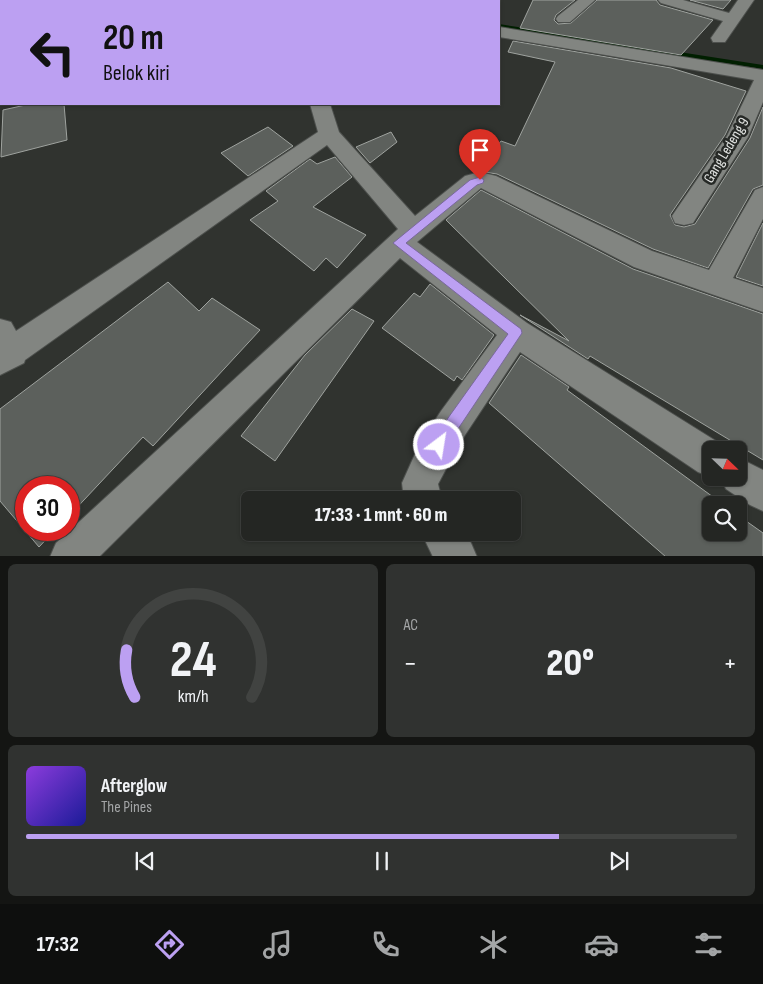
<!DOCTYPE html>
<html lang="id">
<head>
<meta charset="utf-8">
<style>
  :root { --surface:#242623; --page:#303230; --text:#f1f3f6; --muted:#a3a5a6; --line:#414341; --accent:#bca0f2 }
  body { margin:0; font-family:"Sofia Sans Condensed",sans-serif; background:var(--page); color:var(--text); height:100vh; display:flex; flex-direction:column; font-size:19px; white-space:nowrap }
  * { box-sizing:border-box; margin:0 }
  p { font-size:16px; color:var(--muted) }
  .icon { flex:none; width:28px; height:28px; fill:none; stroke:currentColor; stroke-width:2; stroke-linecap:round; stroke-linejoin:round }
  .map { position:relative; height:556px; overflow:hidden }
  .details { display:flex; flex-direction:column; gap:8px; padding:8px; background:#141513; flex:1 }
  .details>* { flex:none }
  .banner { position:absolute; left:0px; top:0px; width:500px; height:105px; box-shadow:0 1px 4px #0004,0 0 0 1px var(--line); background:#bca0f2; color:#111; overflow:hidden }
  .needle { width:32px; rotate:113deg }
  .buttons { position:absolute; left:702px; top:441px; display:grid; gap:10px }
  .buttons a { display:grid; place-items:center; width:45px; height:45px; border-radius:8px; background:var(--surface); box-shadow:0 1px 4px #0004,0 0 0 1px var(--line); font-size:25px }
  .speed { position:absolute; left:15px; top:476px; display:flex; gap:10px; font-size:25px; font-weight:700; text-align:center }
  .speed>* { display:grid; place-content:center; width:65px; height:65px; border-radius:50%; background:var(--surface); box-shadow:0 1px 4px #0004,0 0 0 1px var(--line); line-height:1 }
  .speed .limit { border:8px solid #d22; background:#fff; color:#111 }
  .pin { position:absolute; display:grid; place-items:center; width:42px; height:42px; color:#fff; margin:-51px -21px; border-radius:50% 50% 50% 0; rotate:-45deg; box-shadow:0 0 5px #0007 }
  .pin .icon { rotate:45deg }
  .me { position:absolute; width:55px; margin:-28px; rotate:31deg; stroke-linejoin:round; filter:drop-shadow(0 0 4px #0008) }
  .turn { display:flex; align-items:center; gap:18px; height:105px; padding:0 20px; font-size:22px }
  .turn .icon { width:65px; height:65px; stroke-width:2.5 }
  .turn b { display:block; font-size:35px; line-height:42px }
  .big { font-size:38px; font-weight:800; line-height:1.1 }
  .details .widget { flex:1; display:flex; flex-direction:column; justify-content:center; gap:8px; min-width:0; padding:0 18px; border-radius:8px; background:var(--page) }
  .details .dial { align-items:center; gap:0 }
  .dial svg { height:130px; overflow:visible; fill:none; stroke:var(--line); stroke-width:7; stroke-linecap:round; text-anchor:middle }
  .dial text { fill:var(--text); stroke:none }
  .song { display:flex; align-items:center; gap:15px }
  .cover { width:60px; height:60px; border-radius:8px; background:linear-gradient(135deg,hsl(270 70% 55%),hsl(240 70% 35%)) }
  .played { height:5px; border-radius:2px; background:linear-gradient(90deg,var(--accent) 75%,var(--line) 75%) }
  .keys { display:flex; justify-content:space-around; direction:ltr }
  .heat { display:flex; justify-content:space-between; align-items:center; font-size:28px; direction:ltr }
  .details .tiles { flex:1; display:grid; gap:8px; grid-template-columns:1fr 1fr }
  .widget:last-child { grid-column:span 2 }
  .trip { position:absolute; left:241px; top:491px; width:280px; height:50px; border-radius:8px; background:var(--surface); box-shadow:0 1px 4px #0004,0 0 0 1px var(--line); font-weight:800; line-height:50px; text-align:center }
  .tabs { display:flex; height:80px; justify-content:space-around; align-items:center; background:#0e0f0e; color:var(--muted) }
  .tabs .icon { width:35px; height:35px }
  .tabs .on { color:var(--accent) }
  .tabs b { font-size:22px; color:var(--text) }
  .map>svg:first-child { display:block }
</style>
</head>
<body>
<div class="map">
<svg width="763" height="557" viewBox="0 0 763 557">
  <rect width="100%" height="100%" fill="#30332f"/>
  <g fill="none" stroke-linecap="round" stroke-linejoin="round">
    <!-- stream -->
    <g fill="#001f00" fill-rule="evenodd">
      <path d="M499,24L763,65V69L499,28Z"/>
      <rect x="0" y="60" width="1" height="4"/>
    </g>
  </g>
  <!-- building -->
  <g fill="#5c605c" stroke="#9fa39f">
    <path d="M533,0H575L556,15L554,20L558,24L571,23L597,0H656L660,5L713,20L681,55L520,28Z"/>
    <path d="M690,0H731L723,9Z"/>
    <path d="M513,41L671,68L746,91L725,135L670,215L675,225L684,227L695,224L750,138L763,107V185L753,189L708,268L653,249L497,174L478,171L501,141L515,146L555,62L508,52Z"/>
    <path d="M30,104H64L67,140L1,157L3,110Z"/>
    <path d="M268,127L293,146L248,176L221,153Z"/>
    <path d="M391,132L397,142L370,163L356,147Z"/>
    <path d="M335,157L352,177L313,207L366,235L337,268L326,258L314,271L250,220L278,201L266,191L310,159L317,164Z"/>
    <path d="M481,190L633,269L763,314V460L590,356L588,359L520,315L569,341L446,220Z"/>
    <path d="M763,223V286L736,277Z"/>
    <path d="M168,282L199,311L212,298L260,330L153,446L143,437L69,516V488H26V530H55L39,547L0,501V409Z"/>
    <path d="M430,284L494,335L462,380L457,376L454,381L382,328L414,293L420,297Z"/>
    <path d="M352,309L374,321L275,461L241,436L305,355Z"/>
    <path d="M521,355L569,387L567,390L724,505H711V532H739V516L763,533V557H666L489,403Z"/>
  </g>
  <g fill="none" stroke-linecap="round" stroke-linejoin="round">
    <!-- minor casing -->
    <g stroke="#4d504d" stroke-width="2">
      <g id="minor">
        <path d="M578,0H595L570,22H558L556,19L558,16Z"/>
        <path d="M658,0H683L729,13L738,0H754L725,42H713L711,38L723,21L661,3Z"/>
        <path d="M499,27L763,70V102L748,137L693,223L684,225L675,223L672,216L727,136L754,80L499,37Z"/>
        <path d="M310,104H330L339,132L415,216L465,176L480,172L496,176L652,251L709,270L755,190L763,187V219L733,278L763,288V312L634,267L481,188L417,242L527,323L724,446L725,450H711V477L698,472L520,352L465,435L446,469L438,484L442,500H404L402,483L420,443L441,411L497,335L400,258L99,557H50L56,543L398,229L327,145L25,360L24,363L0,375V319L11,322L16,331L318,132Z"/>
        <path d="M739,458L763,470V511L750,505L726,489L721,478H739Z"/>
        <path d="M421,532H464L471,543L477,557H433Z"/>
      </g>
    </g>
    <!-- minor -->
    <use href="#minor" fill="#828581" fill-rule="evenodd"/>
  </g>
  <!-- route -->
  <path fill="#bca0f2" stroke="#7a689d" d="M480,177L484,180L483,183L477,185L406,243L521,329L522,333L444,450L439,452L434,450L432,445L448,418L508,334L393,243L470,180Z"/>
  <g text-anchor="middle" stroke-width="5" stroke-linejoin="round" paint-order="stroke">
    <!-- far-street labels -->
    <g font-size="15" fill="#e4e6e4" stroke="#262926">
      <text transform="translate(726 150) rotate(-59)" y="5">Gang Ledeng 9</text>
    </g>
  </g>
</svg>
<div class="buttons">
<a><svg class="needle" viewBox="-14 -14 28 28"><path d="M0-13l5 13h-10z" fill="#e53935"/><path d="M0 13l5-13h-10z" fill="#a3a5a6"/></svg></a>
<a><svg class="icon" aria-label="search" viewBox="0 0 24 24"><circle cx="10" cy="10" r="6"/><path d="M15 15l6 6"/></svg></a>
</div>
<div class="speed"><div class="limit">30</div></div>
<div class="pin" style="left:480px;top:180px;background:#d93025"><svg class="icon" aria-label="arrive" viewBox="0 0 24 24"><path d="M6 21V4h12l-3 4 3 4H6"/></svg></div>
<svg class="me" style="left:439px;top:445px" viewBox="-20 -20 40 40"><circle r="17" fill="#bca0f2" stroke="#fff" stroke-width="3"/><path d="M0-11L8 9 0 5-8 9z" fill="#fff"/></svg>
<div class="trip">17:33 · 1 mnt · 60 m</div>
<div class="banner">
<div class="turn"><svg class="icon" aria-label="left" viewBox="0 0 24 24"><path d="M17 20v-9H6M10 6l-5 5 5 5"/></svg><div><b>20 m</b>Belok kiri</div></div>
</div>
</div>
<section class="details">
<div class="tiles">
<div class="widget dial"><svg viewBox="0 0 100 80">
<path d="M14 69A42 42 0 1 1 86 69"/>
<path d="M14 69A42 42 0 0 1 9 40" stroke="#bca0f2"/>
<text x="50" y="56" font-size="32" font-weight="700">24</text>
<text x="50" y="72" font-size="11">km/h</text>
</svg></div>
<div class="widget"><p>AC</p>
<div class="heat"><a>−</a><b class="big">20°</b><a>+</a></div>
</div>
<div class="widget">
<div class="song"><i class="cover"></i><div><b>Afterglow</b><p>The Pines</p></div></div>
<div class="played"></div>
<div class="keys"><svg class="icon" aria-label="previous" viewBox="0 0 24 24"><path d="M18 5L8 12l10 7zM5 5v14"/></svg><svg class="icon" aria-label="pause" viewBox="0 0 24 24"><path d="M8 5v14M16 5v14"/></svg><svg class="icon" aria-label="next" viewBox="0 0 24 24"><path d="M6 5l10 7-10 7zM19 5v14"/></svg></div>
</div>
</div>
</section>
<nav class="tabs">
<b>17:32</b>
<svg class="icon on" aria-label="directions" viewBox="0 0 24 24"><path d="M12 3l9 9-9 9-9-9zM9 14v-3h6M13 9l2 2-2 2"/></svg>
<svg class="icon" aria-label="music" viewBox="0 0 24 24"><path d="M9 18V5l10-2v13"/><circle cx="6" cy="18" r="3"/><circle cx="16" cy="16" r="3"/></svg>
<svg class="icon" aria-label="phone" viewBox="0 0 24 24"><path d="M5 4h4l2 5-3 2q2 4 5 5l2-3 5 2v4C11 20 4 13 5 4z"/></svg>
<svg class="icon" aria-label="climate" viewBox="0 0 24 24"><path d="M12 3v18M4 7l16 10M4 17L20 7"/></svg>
<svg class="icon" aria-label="car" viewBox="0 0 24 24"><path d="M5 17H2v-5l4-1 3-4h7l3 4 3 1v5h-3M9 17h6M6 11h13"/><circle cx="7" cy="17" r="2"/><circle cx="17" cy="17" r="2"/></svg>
<svg class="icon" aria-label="filters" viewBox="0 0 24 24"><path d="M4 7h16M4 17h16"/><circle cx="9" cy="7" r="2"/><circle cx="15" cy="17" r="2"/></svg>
</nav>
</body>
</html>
